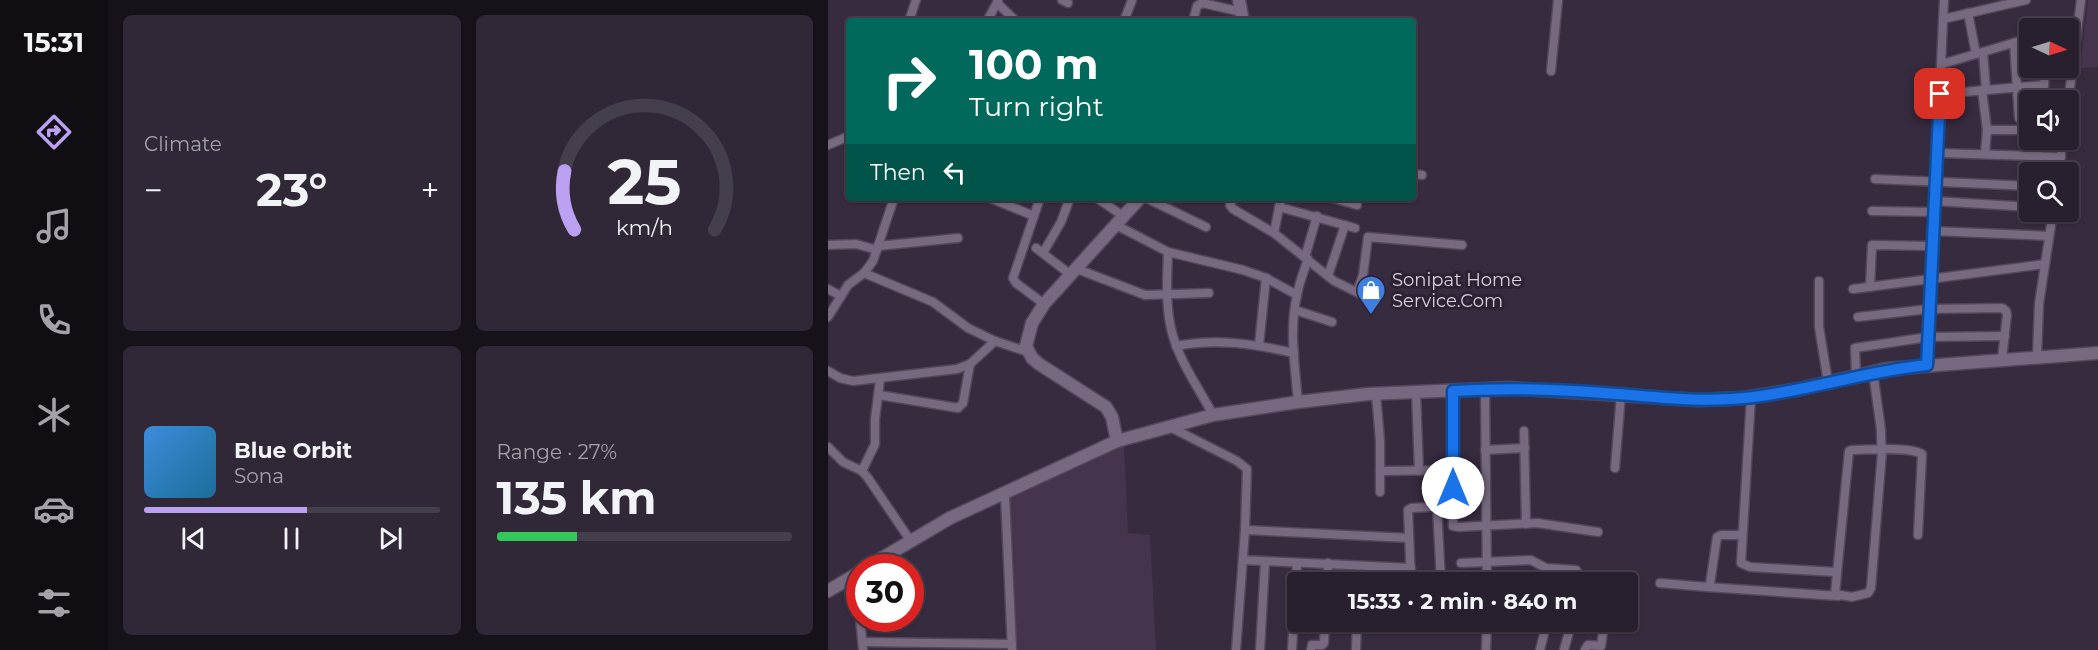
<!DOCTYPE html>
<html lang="en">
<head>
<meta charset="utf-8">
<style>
  :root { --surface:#29202f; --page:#312837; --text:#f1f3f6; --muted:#a5a3aa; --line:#453e4b; --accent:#bca0f2 }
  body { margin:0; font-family:Montserrat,sans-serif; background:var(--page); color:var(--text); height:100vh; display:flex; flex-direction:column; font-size:22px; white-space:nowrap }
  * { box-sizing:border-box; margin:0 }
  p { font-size:20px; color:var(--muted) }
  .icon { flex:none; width:33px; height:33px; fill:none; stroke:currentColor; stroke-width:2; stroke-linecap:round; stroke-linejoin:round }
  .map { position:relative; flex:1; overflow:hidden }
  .sheet { display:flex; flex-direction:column; gap:15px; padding:15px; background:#17121a; width:720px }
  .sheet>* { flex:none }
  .guide { position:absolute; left:18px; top:18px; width:570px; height:183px; border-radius:6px; box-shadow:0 2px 4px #0004,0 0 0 2px var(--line); background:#00695c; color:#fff; overflow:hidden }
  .needle { width:39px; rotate:94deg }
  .tools { position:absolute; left:1191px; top:18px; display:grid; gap:12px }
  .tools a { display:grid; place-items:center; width:60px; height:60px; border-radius:6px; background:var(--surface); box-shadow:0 2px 4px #0004,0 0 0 2px var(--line); font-size:30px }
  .speed { position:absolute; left:18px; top:554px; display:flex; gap:12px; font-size:30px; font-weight:700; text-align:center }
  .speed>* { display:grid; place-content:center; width:78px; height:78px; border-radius:50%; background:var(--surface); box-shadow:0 2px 4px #0004,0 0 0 2px var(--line); line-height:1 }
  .speed .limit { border:9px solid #d22; background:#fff; color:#111 }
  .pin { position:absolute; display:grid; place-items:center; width:51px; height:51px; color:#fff; margin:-26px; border-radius:12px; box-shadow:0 3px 9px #0006 }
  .me { position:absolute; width:66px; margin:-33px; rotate:0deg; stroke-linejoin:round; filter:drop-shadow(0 0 4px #0008) }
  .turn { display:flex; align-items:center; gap:21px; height:126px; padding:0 24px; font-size:27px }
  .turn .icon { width:78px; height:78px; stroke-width:2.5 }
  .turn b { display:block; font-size:42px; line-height:51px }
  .then { display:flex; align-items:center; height:57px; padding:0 24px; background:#0003; gap:12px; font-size:22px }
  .big { font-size:45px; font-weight:700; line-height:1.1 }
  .sheet .tile { flex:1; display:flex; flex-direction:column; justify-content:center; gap:9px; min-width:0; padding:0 21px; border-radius:9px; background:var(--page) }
  .sheet .dial { align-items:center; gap:0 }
  .dial svg { height:156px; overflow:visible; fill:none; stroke:var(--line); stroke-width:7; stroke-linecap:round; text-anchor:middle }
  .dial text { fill:var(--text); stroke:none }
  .song { display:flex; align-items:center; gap:18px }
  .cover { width:72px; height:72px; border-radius:9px; background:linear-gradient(135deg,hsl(210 70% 55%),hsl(200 70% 35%)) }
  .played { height:6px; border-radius:3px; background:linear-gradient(90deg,var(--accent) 55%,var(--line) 55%) }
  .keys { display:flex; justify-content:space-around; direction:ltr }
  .heat { display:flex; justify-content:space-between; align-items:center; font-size:33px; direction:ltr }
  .charge { height:9px; border-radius:4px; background:linear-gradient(90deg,#34c759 27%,var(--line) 0) }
  .sheet .tiles { flex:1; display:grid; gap:15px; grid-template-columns:repeat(2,1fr) }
  .trip { position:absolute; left:459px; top:572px; width:351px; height:60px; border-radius:6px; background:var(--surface); box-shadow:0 2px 4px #0004,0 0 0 2px var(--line); font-weight:700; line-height:60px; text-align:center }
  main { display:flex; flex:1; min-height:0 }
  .menu { display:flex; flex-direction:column; width:108px; justify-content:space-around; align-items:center; background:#100d13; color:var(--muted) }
  .menu .icon { width:42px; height:42px }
  .menu .on { color:var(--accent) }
  .menu b { font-size:27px; color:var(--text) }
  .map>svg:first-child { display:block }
</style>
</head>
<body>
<main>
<nav class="menu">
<b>15:31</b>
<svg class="icon on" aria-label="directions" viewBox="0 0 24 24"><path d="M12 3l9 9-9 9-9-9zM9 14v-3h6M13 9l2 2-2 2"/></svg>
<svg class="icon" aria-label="music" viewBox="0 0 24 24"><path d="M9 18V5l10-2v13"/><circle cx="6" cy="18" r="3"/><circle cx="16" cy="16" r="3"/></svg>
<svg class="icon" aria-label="phone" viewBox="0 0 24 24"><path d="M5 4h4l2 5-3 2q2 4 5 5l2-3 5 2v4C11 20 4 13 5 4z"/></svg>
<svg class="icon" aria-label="climate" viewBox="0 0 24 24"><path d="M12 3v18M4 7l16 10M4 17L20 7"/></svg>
<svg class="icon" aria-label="car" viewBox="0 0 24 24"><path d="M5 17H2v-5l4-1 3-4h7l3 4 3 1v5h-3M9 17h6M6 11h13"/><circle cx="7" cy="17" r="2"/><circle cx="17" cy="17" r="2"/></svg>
<svg class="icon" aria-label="filters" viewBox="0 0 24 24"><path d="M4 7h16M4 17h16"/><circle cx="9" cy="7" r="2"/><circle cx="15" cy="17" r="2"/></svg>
</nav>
<section class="sheet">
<div class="tiles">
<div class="tile"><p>Climate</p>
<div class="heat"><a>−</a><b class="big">23°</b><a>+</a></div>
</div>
<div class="tile dial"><svg viewBox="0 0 100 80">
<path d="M14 69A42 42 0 1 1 86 69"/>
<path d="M14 69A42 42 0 0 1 9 39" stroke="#bca0f2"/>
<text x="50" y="56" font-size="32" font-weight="700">25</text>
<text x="50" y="72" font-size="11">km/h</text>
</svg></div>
<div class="tile">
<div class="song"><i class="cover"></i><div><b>Blue Orbit</b><p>Sona</p></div></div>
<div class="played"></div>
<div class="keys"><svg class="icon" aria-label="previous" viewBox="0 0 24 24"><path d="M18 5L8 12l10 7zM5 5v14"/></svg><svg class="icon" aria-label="pause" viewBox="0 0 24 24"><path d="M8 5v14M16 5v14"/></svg><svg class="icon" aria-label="next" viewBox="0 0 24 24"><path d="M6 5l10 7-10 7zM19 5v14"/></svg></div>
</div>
<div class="tile"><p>Range · 27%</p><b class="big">135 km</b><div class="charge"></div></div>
</div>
</section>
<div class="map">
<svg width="1270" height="650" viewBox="0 0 1270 650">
  <rect width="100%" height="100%" fill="#372b3f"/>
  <!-- built -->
  <g fill="#44344d">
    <path d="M1260,0H1270V67L1252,68Z"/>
    <path d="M296,444L300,533L322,535L328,650H186L179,495Z"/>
  </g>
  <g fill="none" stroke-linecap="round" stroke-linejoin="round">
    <!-- street casing -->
    <g stroke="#524859" stroke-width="11">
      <g id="street">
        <path d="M234,0L240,3"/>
        <path d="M169,3L188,21"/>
        <path d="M1140,13L1148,54"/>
        <path d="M1115,19L1198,0"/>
        <path d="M81,21L88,0"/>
        <path d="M159,21L170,1"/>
        <path d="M296,21L304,0"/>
        <path d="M365,21L369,6L374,3L414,12"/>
        <path d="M1186,43L1191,118"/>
        <path d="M1155,52L1158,90"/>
        <path d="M1114,64L1202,38"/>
        <path d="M723,71L730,0"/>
        <path d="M1216,85L1217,68"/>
        <path d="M1154,90L1159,130H1202"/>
        <path d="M1112,94L1216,85L1215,100"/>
        <path d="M1240,104L1253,0"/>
        <path d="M0,145L21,136"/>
        <path d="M1110,153L1233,157"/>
        <path d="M1157,154L1159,130"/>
        <path d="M1209,156L1211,140"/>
        <path d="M1230,172L1235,140"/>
        <path d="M585,174L594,175"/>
        <path d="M1047,179L1202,186"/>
        <path d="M162,198L206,216"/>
        <path d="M212,198L185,278L188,283L216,304"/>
        <path d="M269,198L295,216"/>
        <path d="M318,198L378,227"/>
        <path d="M405,198L402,205L405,209L446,233L506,281L545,300"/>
        <path d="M505,198L529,205"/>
        <path d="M1107,201L1202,207"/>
        <path d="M451,207L527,228"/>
        <path d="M1044,211L1106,212"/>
        <path d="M288,225L340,252L415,270L438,278L469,295"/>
        <path d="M1105,231L1221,236"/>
        <path d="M446,233L453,198"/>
        <path d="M0,245L28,244L49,250"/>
        <path d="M50,246L130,238"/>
        <path d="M208,248L243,275"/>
        <path d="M340,252C339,279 337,310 345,336C353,364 372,390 385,415"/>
        <path d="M215,253L233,222L242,198"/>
        <path d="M477,257L489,216"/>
        <path d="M249,269L317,295L381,293"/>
        <path d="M36,273L105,302L140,328L167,341L200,352"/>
        <path d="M500,276L517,225"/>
        <path d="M991,281V327L1000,382"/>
        <path d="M1042,287L1044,245L1104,246"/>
        <path d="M0,289L13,296"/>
        <path d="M1025,289L1217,264"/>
        <path d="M529,292L535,275L540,237L634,245"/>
        <path d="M467,310L504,322"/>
        <path d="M0,317L20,285L36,273L45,261L66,198"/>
        <path d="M1030,317L1101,309L1174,308L1178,311L1179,315L1174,359"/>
        <path d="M431,345L438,278"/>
        <path d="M348,346C389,338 426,344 466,353"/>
        <path d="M1209,357L1211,304L1225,212"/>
        <path d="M1099,365L1116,0"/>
        <path d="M0,371L12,378L25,381L129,369L142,364L167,341"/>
        <path d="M1045,372L1053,430C1053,437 1053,444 1054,450V452L1043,588L1040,593L1024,597L1007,594L1021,451L1024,450C1040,450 1081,446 1094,454L1090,535"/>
        <path d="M1028,376L1027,348L1100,337L1177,336"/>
        <path d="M657,389L659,582"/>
        <path d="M625,391V526L631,527L709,523L770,532"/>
        <path d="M588,392L591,471"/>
        <path d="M548,394L552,441V492"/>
        <path d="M51,395L130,408L135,403L142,364"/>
        <path d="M923,397L913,563L922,567L1008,572"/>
        <path d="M470,402C467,367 461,329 469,295C471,283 476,271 480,259"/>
        <path d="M342,427L409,461L419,469L417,530L408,650"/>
        <path d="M696,431L698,524"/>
        <path d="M0,447L15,462L34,471L40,478L82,540"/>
        <path d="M657,450L697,448"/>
        <path d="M787,468L793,394"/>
        <path d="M34,471L47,444V419L52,380"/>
        <path d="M552,471L625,470"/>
        <path d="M177,494L184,650"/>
        <path d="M609,507L613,582"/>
        <path d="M417,530L581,538"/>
        <path d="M415,560L583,568"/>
        <path d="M633,563L703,560L718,568L748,570L750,573V582"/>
        <path d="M17,581L26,597L32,618"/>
        <path d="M499,582L500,563"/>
        <path d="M583,582L580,510L583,508L625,506"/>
        <path d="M832,583L879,587L882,584L889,537L893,535H914"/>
        <path d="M879,587L1010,596"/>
        <path d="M32,618L35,650"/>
        <path d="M585,621L629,625L718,626"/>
        <path d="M35,642L184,644"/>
        <path d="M432,650L437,562"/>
        <path d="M464,650L469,564"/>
        <path d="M483,650L484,645H494L496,643L497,621"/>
        <path d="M528,650L529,621"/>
        <path d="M658,650L659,621"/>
        <path d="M712,650L719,622"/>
        <path d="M736,650L744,621"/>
        <path d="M757,650L760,645L773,646L775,632"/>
      </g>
    </g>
    <!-- secondary casing -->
    <g stroke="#524859" stroke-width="15">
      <g id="secondary">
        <path d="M411,0L415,21"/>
        <path d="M289,441L284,417L278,407L211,364L204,358L198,346L204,323L216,304L312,198"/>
        <path d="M39,567L122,518L289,441L385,415L470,402L540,394L681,388L870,400L916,398L972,389L1058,369L1270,353"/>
        <path d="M0,591L32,572"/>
      </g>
    </g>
    <!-- street -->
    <use href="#street" stroke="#776980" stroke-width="8"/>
    <!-- secondary -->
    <use href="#secondary" stroke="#776980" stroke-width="12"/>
  </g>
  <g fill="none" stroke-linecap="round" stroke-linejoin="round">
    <!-- route casing -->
    <g stroke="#114b97" stroke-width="15">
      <path id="route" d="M625,488V391C675,388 725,389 775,393C822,396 869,403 916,398C978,392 1037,371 1099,365L1112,94"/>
    </g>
    <!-- route -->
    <use href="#route" stroke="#1a73e8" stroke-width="10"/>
  </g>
  <!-- icons -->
  <defs>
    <g id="shop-pin" transform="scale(1.5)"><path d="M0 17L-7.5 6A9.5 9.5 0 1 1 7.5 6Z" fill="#3f7fe0" stroke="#2d2134"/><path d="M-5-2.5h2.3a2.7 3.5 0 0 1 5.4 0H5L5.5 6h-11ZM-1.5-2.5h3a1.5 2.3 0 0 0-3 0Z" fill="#fff"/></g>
  </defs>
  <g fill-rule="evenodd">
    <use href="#shop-pin" x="543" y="290"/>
  </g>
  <g text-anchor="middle" stroke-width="6" stroke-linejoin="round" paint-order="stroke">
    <!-- poi labels -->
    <g font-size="18" fill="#d9d1de" stroke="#2d2134" text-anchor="start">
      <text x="564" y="286">Sonipat Home<tspan x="564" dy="21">Service.Com</tspan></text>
    </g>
  </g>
</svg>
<div class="tools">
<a><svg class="needle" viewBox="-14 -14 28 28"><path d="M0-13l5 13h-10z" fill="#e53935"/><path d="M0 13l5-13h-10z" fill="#a5a3aa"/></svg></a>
<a><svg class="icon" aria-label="sound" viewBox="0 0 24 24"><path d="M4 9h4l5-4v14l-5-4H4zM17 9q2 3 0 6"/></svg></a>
<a><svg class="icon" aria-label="search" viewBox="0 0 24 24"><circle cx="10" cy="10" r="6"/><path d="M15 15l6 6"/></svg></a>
</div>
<div class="speed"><div class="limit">30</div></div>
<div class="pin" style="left:1112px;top:94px;background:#d93025"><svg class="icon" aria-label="arrive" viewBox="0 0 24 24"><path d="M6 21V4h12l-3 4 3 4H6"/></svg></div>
<svg class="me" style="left:625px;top:488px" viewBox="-20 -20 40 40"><circle r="19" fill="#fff"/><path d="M0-13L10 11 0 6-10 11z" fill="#1a73e8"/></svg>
<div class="trip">15:33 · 2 min · 840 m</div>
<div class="guide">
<div class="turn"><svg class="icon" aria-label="right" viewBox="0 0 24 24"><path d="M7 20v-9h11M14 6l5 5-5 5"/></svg><div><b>100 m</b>Turn right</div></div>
<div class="then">Then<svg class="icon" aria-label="left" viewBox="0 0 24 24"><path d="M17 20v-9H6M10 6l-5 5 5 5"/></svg></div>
</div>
</div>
</main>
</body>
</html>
